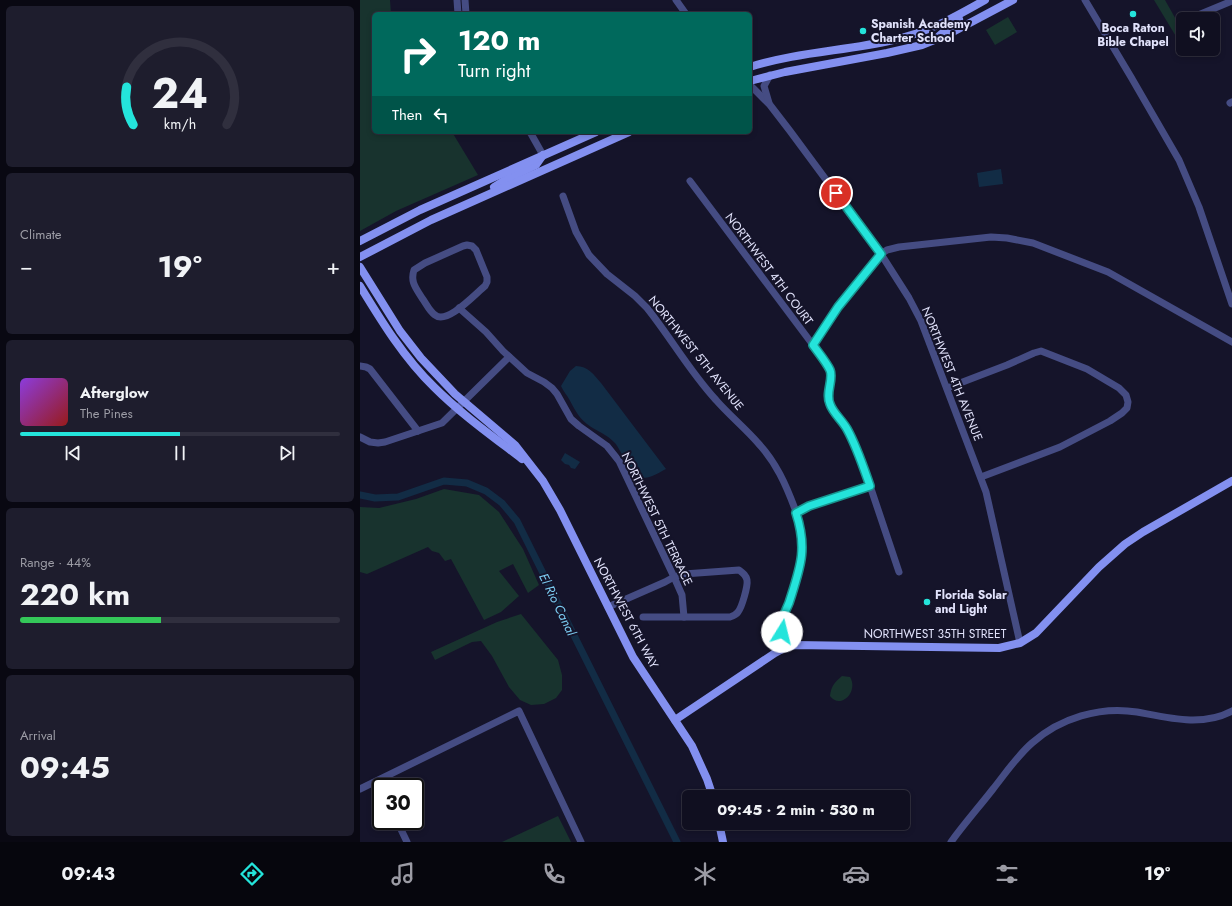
<!DOCTYPE html>
<html lang="en">
<head>
<meta charset="utf-8">
<style>
  :root { --surface:#100f20; --page:#1e1d2d; --text:#f1f3f6; --muted:#9c9ca5; --line:#302f3e; --accent:#24e4db }
  body { margin:0; font-family:Jost,sans-serif; background:var(--page); color:var(--text); height:100vh; display:flex; flex-direction:column; font-size:15px; white-space:nowrap }
  * { box-sizing:border-box; margin:0 }
  p { font-size:13px; color:var(--muted) }
  .icon { flex:none; width:22px; height:22px; fill:none; stroke:currentColor; stroke-width:2; stroke-linecap:round; stroke-linejoin:round }
  .map { position:relative; flex:1; overflow:hidden }
  .drawer { display:flex; flex-direction:column; gap:6px; padding:6px; background:#090812; width:360px }
  .drawer>* { flex:none }
  .banner { position:absolute; left:12px; top:12px; width:380px; height:122px; border-radius:6px; box-shadow:0 2px 6px #0003,0 0 0 1px var(--line); background:#00695c; color:#fff; overflow:hidden }
  .buttons { position:absolute; left:816px; top:12px; display:grid; gap:8px }
  .buttons a { display:grid; place-items:center; width:44px; height:44px; border-radius:6px; background:var(--surface); box-shadow:0 2px 6px #0003,0 0 0 1px var(--line); font-size:20px }
  .speed { position:absolute; left:12px; top:778px; display:flex; gap:8px; font-size:20px; font-weight:700; text-align:center }
  .speed>* { display:grid; place-content:center; width:52px; height:52px; border-radius:50%; background:var(--surface); box-shadow:0 2px 6px #0003,0 0 0 1px var(--line); line-height:1 }
  .speed .limit { border:2px solid #111; border-radius:6px; background:#fff; color:#111 }
  .pin { position:absolute; display:grid; place-items:center; width:34px; height:34px; color:#fff; margin:-17px; border:2px solid #fff; border-radius:50%; box-shadow:0 1px 4px #0007 }
  .me { position:absolute; width:44px; margin:-22px; rotate:9deg; stroke-linejoin:round; filter:drop-shadow(0 0 3px #0008) }
  .turn { display:flex; align-items:center; gap:14px; height:84px; padding:0 20px; font-size:18px }
  .turn .icon { width:52px; height:52px; stroke-width:2.5 }
  .turn b { display:block; font-size:28px; line-height:34px }
  .then { display:flex; align-items:center; height:38px; padding:0 20px; background:#0003; gap:8px; font-size:15px }
  .big { font-size:30px; font-weight:700; line-height:1.1 }
  .drawer .widget { flex:1; display:flex; flex-direction:column; justify-content:center; gap:6px; min-width:0; padding:0 14px; border-radius:6px; background:var(--page) }
  .drawer .dial { align-items:center; gap:0 }
  .dial svg { height:104px; overflow:visible; fill:none; stroke:var(--line); stroke-width:7; stroke-linecap:round; text-anchor:middle }
  .dial text { fill:var(--text); stroke:none }
  .song { display:flex; align-items:center; gap:12px }
  .cover { width:48px; height:48px; border-radius:6px; background:linear-gradient(135deg,hsl(270 70% 55%),hsl(0 70% 35%)) }
  .played { height:4px; border-radius:2px; background:linear-gradient(90deg,var(--accent) 50%,var(--line) 50%) }
  .keys { display:flex; justify-content:space-around; direction:ltr }
  .heat { display:flex; justify-content:space-between; align-items:center; font-size:22px; direction:ltr }
  .charge { height:6px; border-radius:3px; background:linear-gradient(90deg,#34c759 44%,var(--line) 0) }
  .trip { position:absolute; left:322px; top:790px; width:228px; height:40px; border-radius:6px; background:var(--surface); box-shadow:0 2px 6px #0003,0 0 0 1px var(--line); font-weight:700; line-height:40px; text-align:center }
  .tab-bar { display:flex; height:64px; justify-content:space-around; align-items:center; background:#06060d; color:var(--muted) }
  .tab-bar .icon { width:28px; height:28px }
  .tab-bar .current { color:var(--accent) }
  .tab-bar b { font-size:18px; color:var(--text) }
  main { display:flex; flex:1; min-height:0 }
  .map>svg:first-child { display:block }
</style>
</head>
<body>
<main>
<section class="drawer">
<div class="widget dial"><svg viewBox="0 0 100 80">
<path d="M14 69A42 42 0 1 1 86 69"/>
<path d="M14 69A42 42 0 0 1 9 40" stroke="#24e4db"/>
<text x="50" y="56" font-size="32" font-weight="700">24</text>
<text x="50" y="72" font-size="11">km/h</text>
</svg></div>
<div class="widget"><p>Climate</p>
<div class="heat"><a>−</a><b class="big">19°</b><a>+</a></div>
</div>
<div class="widget">
<div class="song"><i class="cover"></i><div><b>Afterglow</b><p>The Pines</p></div></div>
<div class="played"></div>
<div class="keys"><svg class="icon" aria-label="previous" viewBox="0 0 24 24"><path d="M18 5L8 12l10 7zM5 5v14"/></svg><svg class="icon" aria-label="pause" viewBox="0 0 24 24"><path d="M8 5v14M16 5v14"/></svg><svg class="icon" aria-label="next" viewBox="0 0 24 24"><path d="M6 5l10 7-10 7zM19 5v14"/></svg></div>
</div>
<div class="widget"><p>Range · 44%</p><b class="big">220 km</b><div class="charge"></div></div>
<div class="widget"><p>Arrival</p><b class="big">09:45</b></div>
</section>
<div class="map">
<svg width="872" height="842" viewBox="0 0 872 842">
  <rect width="100%" height="100%" fill="#15142a"/>
  <!-- green -->
  <g fill="#18332e">
    <path d="M0,0H30L31,14H14V132H92L118,175L36,211L0,231Z"/>
    <path d="M794,0H805L823,32V48Z"/>
    <path d="M648,17L657,32L635,45L626,30Z"/>
    <path d="M84,489L119,495L139,512L163,549L179,585L168,593L153,564L139,571L159,596L141,612L124,620L91,559L85,561L79,553L72,551L68,547L7,574L0,572V507L19,508L56,499Z"/>
    <path d="M161,614L198,660L202,675V690L196,698L184,704L171,705L160,700L149,687L132,656L121,641L112,642L75,660L71,652L137,622Z"/>
    <path d="M482,676L490,677C499,692 480,710 470,696C471,686 475,682 482,676Z"/>
    <path d="M198,816L211,842H142Z"/>
  </g>
  <!-- water -->
  <g fill="#122c45">
    <path d="M641,169L643,184L619,187L617,173Z"/>
    <path d="M216,366C228,366 234,375 241,383L306,469C298,473 289,480 280,477C269,472 262,452 255,443C247,434 236,431 227,424C218,417 214,408 209,399C207,395 203,391 201,386L210,371Z"/>
    <path d="M205,453L220,462L215,469L211,468L209,465L205,464L201,460Z"/>
  </g>
  <g fill="none" stroke-linecap="round" stroke-linejoin="round">
    <!-- canal -->
    <path stroke="#122c45" stroke-width="7" d="M0,495L15,498L38,497L84,481L107,483L126,491L142,503L157,521L317,842"/>
    <!-- street -->
    <g stroke="#454c83" stroke-width="7">
      <path d="M97,0L98,14"/>
      <path d="M105,0L106,14"/>
      <path d="M316,0L326,14"/>
      <path d="M725,0L771,77L819,160L839,207L872,304"/>
      <path d="M831,18L872,1"/>
      <path d="M390,85L410,105L430,131L521,254L549,298L561,321L626,492L660,643"/>
      <path d="M409,103L404,86L410,75"/>
      <path d="M870,103L872,102"/>
      <path d="M170,132L183,155"/>
      <path d="M330,181L453,345L471,371L469,393L468,400L470,405L485,426L499,453L539,572"/>
      <path d="M203,196L216,232L229,255L247,274L275,296L287,308C311,338 330,372 356,400C369,415 385,428 398,443C416,462 426,485 435,509C440,524 444,540 442,556C440,578 429,602 422,623L421,630L426,647"/>
      <path d="M107,245L112,246L116,250L127,277V282L125,286C115,294 87,325 75,315C69,311 66,303 62,298C56,288 50,282 54,270L65,263L103,246Z"/>
      <path d="M99,308L126,332L143,351L167,373L184,382L192,388L197,394L211,419L219,426L247,446L259,461L314,577L322,595L324,617"/>
      <path d="M453,345L478,307L521,254L527,250L539,247L631,237L647,238L673,243L748,272L872,342"/>
      <path d="M0,366L6,367L10,369L58,431"/>
      <path d="M587,388L647,365L674,353L681,351L727,369L759,388L766,395L768,402L767,408L762,413L750,421L700,447L621,477"/>
      <path d="M0,437L10,442L18,443L25,442L82,423L149,357"/>
      <path d="M436,513L449,506L510,486"/>
      <path d="M248,607L305,582L314,577L324,574L379,570C383,573 386,575 387,580C388,586 382,607 378,612C376,615 373,616 370,617H283"/>
      <path d="M0,789L159,711L221,842"/>
      <path d="M37,821L47,842"/>
      <path d="M591,842C604,824 619,807 633,789C645,774 657,756 672,743C700,718 740,706 777,712C809,718 842,727 872,711"/>
    </g>
    <!-- secondary -->
    <g stroke="#8390f0" stroke-width="8">
      <path d="M579,36L599,19"/>
      <path d="M390,67C437,52 486,51 533,40C567,33 595,17 625,0"/>
      <path d="M390,81L425,72L527,53L562,45L589,34L653,0"/>
      <path d="M134,187L145,180L176,165L183,155"/>
      <path d="M0,241L60,210L236,132"/>
      <path d="M0,257L71,220L269,132"/>
      <path d="M0,267L40,331L61,358L95,394L155,445L183,481L200,510L273,657L332,746L347,779L353,797"/>
      <path d="M0,286C22,322 44,358 74,387C101,414 132,436 162,459"/>
      <path d="M315,720L415,653L426,647L435,645L639,648L660,643L676,633L739,567L765,544L783,532L872,481"/>
      <path d="M359,823L363,842"/>
    </g>
  </g>
  <g fill="none" stroke-linecap="round" stroke-linejoin="round">
    <!-- route casing -->
    <g stroke="#17948e" stroke-width="10">
      <path id="route" d="M422,632C420,622 425,612 429,603C440,568 448,550 436,513L449,506L510,486C503,466 497,447 487,429C482,420 473,413 470,404C465,393 474,379 470,370C467,363 458,352 453,345L478,307L521,254L476,193"/>
    </g>
    <!-- route -->
    <use href="#route" stroke="#24e4db" stroke-width="7"/>
  </g>
  <!-- markers -->
  <g fill="#24e4db" stroke="#15142a" stroke-width="1.5">
    <circle cx="773" cy="14" r="4"/>
    <circle cx="503" cy="31" r="4"/>
    <circle cx="567" cy="602" r="4"/>
  </g>
  <g text-anchor="middle" stroke-width="4" stroke-linejoin="round" paint-order="stroke">
    <!-- poi labels -->
    <g font-size="12" font-weight="bold" fill="#e1e2fb" stroke="#15142a" text-anchor="start">
      <text x="511" y="28">Spanish Academy<tspan x="511" dy="14">Charter School</tspan></text>
      <text x="773" y="32" text-anchor="middle">Boca Raton<tspan x="773" dy="14">Bible Chapel</tspan></text>
      <text x="575" y="599">Florida Solar<tspan x="575" dy="14">and Light</tspan></text>
    </g>
    <!-- street labels -->
    <g font-size="12" fill="#e1e2fb" stroke="#15142a">
      <text transform="translate(409 269) rotate(53)" y="4">NORTHWEST 4TH COURT</text>
      <text transform="translate(336 353) rotate(51)" y="4">NORTHWEST 5TH AVENUE</text>
      <text transform="translate(592 374) rotate(68)" y="4">NORTHWEST 4TH AVENUE</text>
      <text transform="translate(297 519) rotate(64)" y="4">NORTHWEST 5TH TERRACE</text>
      <text transform="translate(266 613) rotate(62)" y="4">NORTHWEST 6TH WAY</text>
      <text x="575" y="638">NORTHWEST 35TH STREET</text>
    </g>
    <!-- water labels -->
    <g font-size="13" font-style="italic" fill="#7bcaef" stroke="#15142a">
      <text transform="translate(198 604) rotate(64)" y="5">El Rio Canal</text>
    </g>
  </g>
</svg>
<div class="buttons">
<a><svg class="icon" aria-label="sound" viewBox="0 0 24 24"><path d="M4 9h4l5-4v14l-5-4H4zM17 9q2 3 0 6"/></svg></a>
</div>
<div class="speed"><div class="limit">30</div></div>
<div class="pin" style="left:476px;top:193px;background:#d93025"><svg class="icon" aria-label="arrive" viewBox="0 0 24 24"><path d="M6 21V4h12l-3 4 3 4H6"/></svg></div>
<svg class="me" style="left:422px;top:632px" viewBox="-20 -20 40 40"><circle r="19" fill="#fff"/><path d="M0-13L10 11 0 6-10 11z" fill="#24e4db"/></svg>
<div class="trip">09:45 · 2 min · 530 m</div>
<div class="banner">
<div class="turn"><svg class="icon" aria-label="right" viewBox="0 0 24 24"><path d="M7 20v-9h11M14 6l5 5-5 5"/></svg><div><b>120 m</b>Turn right</div></div>
<div class="then">Then<svg class="icon" aria-label="left" viewBox="0 0 24 24"><path d="M17 20v-9H6M10 6l-5 5 5 5"/></svg></div>
</div>
</div>
</main>
<nav class="tab-bar">
<b>09:43</b>
<svg class="icon current" aria-label="directions" viewBox="0 0 24 24"><path d="M12 3l9 9-9 9-9-9zM9 14v-3h6M13 9l2 2-2 2"/></svg>
<svg class="icon" aria-label="music" viewBox="0 0 24 24"><path d="M9 18V5l10-2v13"/><circle cx="6" cy="18" r="3"/><circle cx="16" cy="16" r="3"/></svg>
<svg class="icon" aria-label="phone" viewBox="0 0 24 24"><path d="M5 4h4l2 5-3 2q2 4 5 5l2-3 5 2v4C11 20 4 13 5 4z"/></svg>
<svg class="icon" aria-label="climate" viewBox="0 0 24 24"><path d="M12 3v18M4 7l16 10M4 17L20 7"/></svg>
<svg class="icon" aria-label="car" viewBox="0 0 24 24"><path d="M5 17H2v-5l4-1 3-4h7l3 4 3 1v5h-3M9 17h6M6 11h13"/><circle cx="7" cy="17" r="2"/><circle cx="17" cy="17" r="2"/></svg>
<svg class="icon" aria-label="filters" viewBox="0 0 24 24"><path d="M4 7h16M4 17h16"/><circle cx="9" cy="7" r="2"/><circle cx="15" cy="17" r="2"/></svg>
<b>19°</b>
</nav>
</body>
</html>
